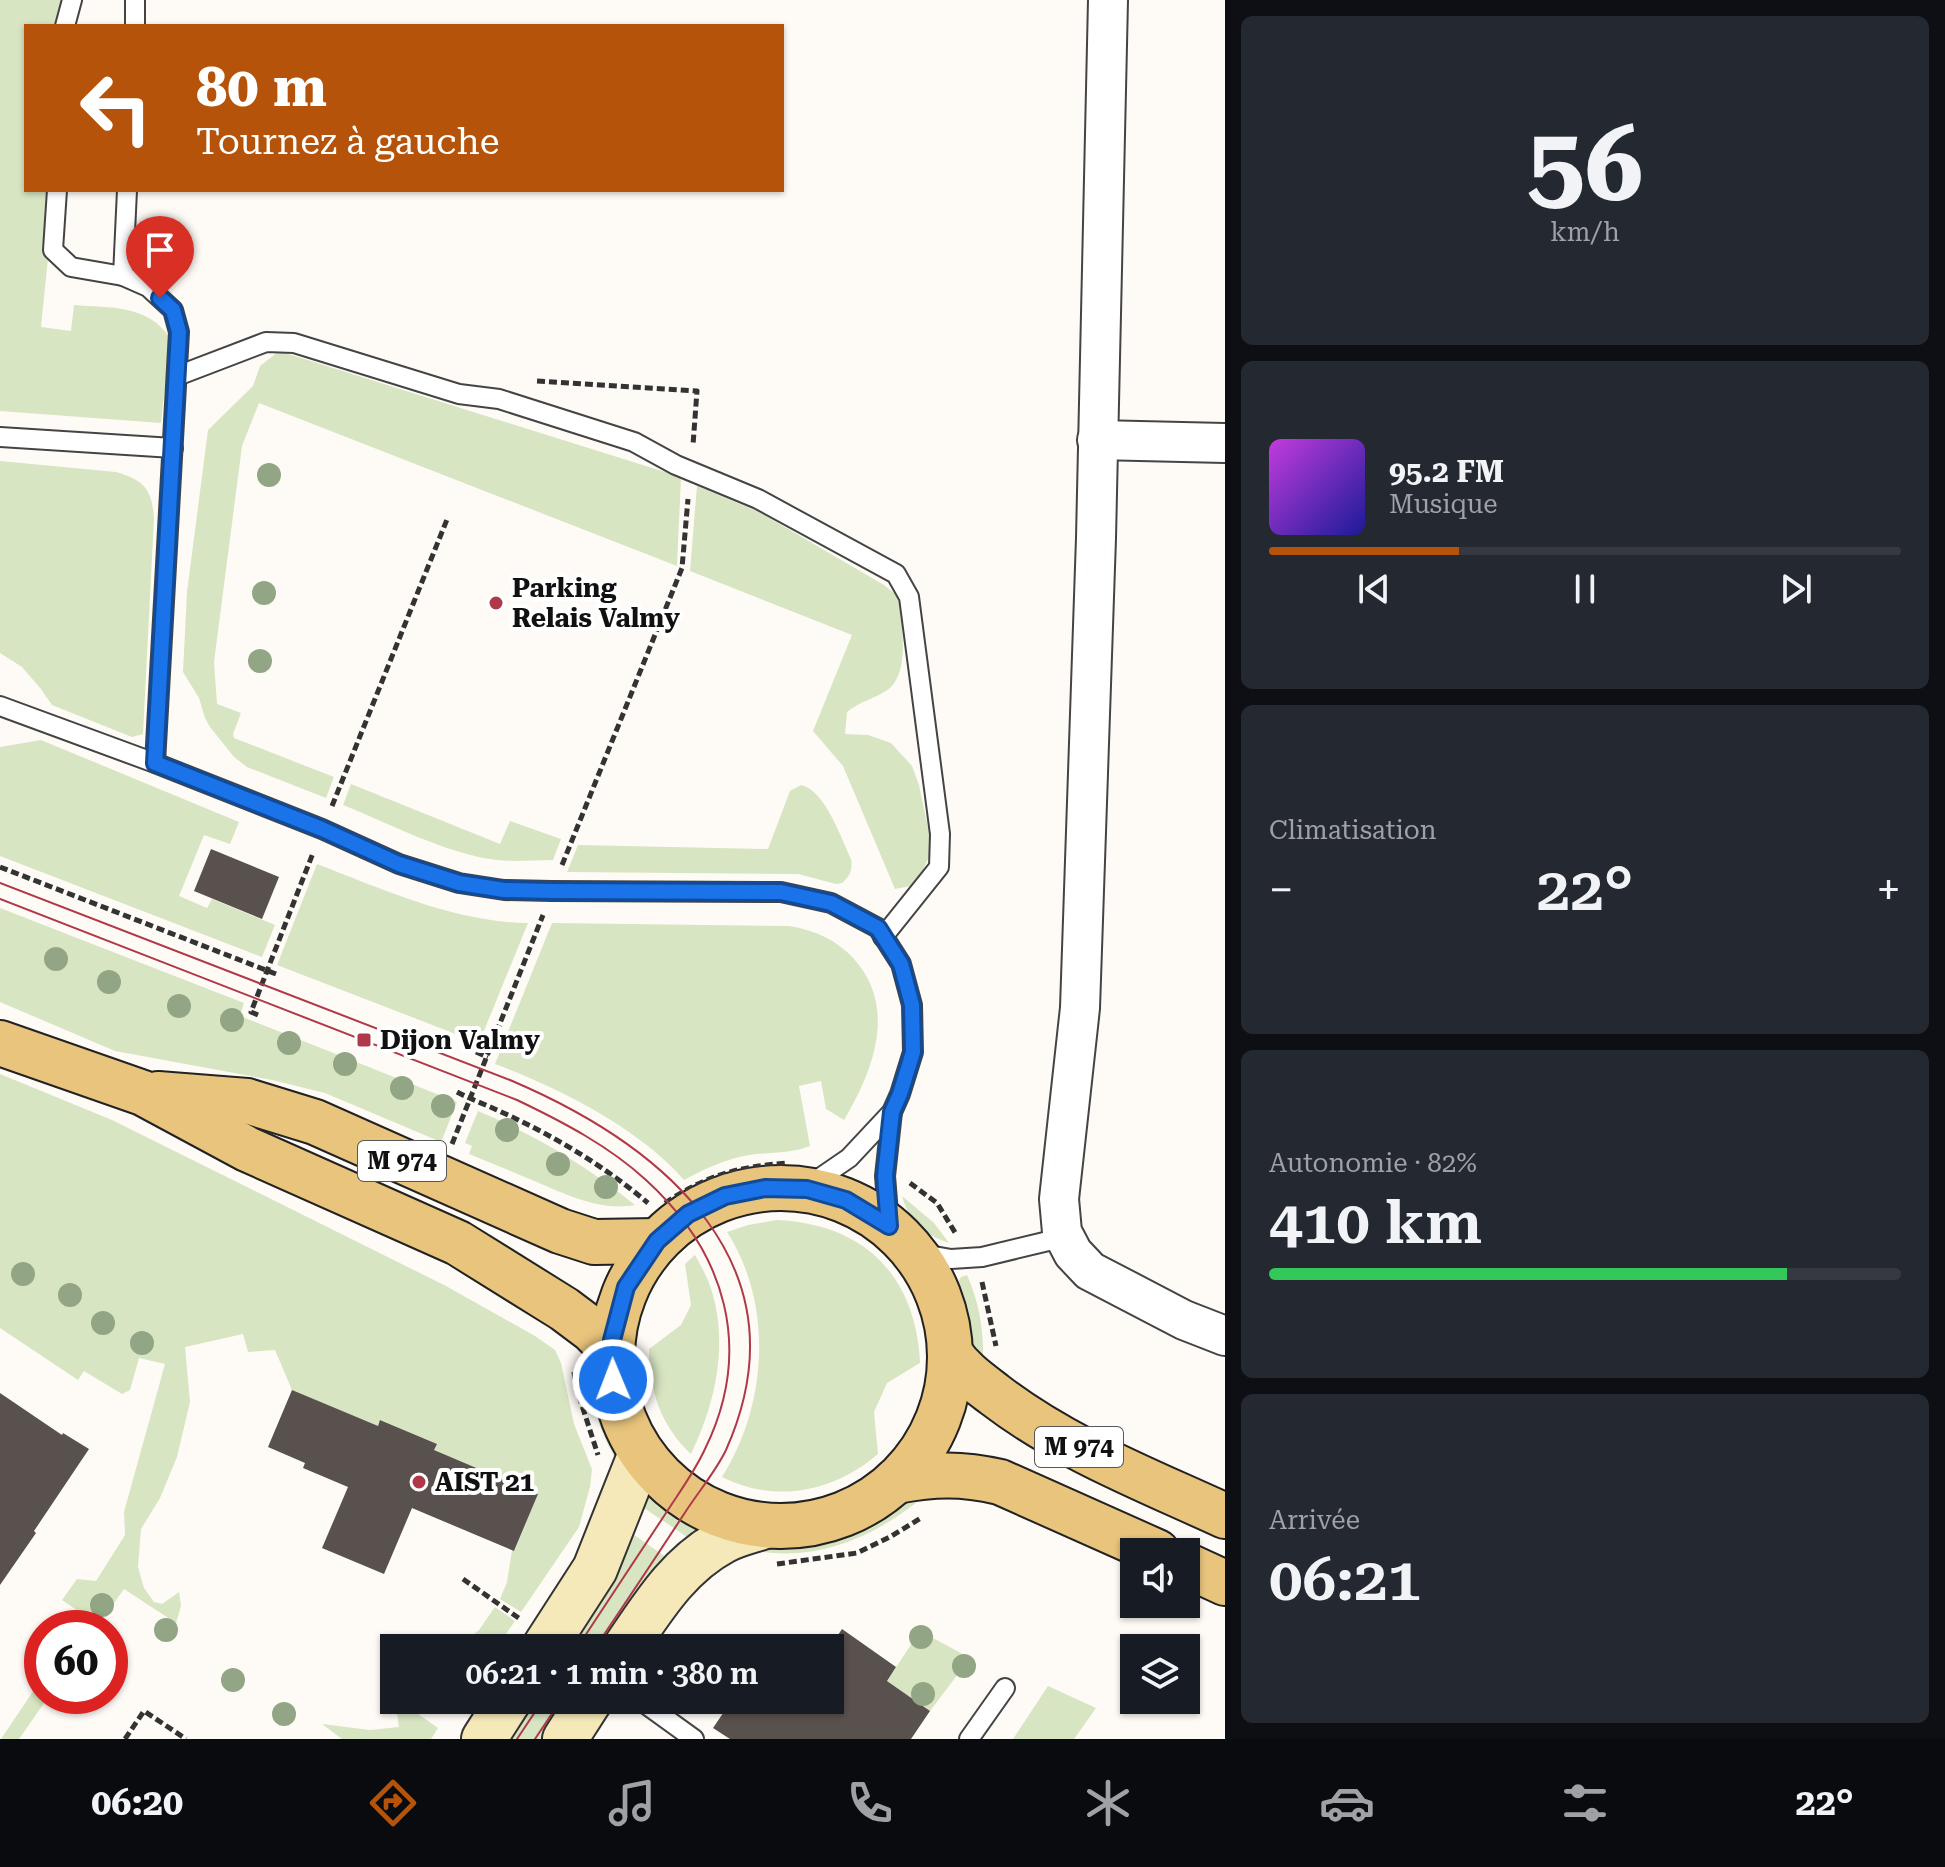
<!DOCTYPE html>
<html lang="fr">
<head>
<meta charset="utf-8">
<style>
  :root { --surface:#171b24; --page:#242831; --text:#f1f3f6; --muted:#9ea1a6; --line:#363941; --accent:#b45309 }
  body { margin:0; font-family:"Roboto Serif",serif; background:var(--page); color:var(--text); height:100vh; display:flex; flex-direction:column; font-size:30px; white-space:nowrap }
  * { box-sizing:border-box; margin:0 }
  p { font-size:26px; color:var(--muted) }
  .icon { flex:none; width:44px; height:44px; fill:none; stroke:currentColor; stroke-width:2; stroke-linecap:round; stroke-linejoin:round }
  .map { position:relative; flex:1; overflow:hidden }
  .side { display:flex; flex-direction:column; gap:16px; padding:16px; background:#0d0f14; width:720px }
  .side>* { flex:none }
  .top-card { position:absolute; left:24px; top:24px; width:760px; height:168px; border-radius:0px; box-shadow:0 2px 6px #0004; background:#b45309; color:#fff; overflow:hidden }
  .fabs { position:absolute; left:1120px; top:1538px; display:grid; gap:16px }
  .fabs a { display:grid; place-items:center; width:80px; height:80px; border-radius:0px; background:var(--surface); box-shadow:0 2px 6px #0004; font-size:40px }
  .speed { position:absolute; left:24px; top:1610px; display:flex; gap:16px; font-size:40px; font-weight:700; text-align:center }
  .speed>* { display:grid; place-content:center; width:104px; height:104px; border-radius:50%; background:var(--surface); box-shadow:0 2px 6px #0004; line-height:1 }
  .speed .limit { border:12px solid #d22; background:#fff; color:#111 }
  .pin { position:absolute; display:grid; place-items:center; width:68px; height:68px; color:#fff; margin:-82px -34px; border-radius:50% 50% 50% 0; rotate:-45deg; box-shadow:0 0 8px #0007 }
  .pin .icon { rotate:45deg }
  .me { position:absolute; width:88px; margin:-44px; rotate:359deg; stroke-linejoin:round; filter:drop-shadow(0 0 6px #0008) }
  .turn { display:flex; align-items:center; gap:28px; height:168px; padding:0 40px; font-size:36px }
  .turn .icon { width:104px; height:104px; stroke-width:2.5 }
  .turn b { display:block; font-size:56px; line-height:68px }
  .big { font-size:60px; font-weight:600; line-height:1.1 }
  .side .widget { flex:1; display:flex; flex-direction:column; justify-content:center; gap:12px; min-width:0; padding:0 28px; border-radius:12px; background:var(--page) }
  .side .dial { align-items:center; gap:0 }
  .dial b { font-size:104px; line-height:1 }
  .song { display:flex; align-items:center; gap:24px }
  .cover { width:96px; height:96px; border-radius:12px; background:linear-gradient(135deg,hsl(290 70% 55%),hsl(240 70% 35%)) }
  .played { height:8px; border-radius:4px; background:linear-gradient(90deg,var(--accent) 30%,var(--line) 30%) }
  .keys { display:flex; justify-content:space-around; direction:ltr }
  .heat { display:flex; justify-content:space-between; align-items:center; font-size:44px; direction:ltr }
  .charge { height:12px; border-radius:6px; background:linear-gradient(90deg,#34c759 82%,var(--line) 0) }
  .trip { position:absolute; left:380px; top:1634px; width:464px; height:80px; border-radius:0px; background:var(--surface); box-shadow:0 2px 6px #0004; font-weight:600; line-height:80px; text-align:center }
  .tabs { display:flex; height:128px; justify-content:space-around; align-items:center; background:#090b0e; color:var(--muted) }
  .tabs .icon { width:56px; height:56px }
  .tabs .on { color:var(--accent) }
  .tabs b { font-size:36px; color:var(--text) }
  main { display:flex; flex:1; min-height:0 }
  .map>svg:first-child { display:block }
</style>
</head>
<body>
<main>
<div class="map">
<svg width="1225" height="1739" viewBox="0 0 1225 1739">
  <rect width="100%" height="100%" fill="#fefbf6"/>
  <!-- green -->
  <g fill="#d7e5c2">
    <path d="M0,0H74L71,26H26V190H55L41,327L71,331L74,305C109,308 148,304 170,338L161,423L0,411Z"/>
    <path d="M279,351L681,477L677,566L259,403L242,446L214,662L217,704L241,713L233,734L234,738L334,777L326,798L247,767L234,757L210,727L205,718L199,698L183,672L187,592L208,430L253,386L260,366Z"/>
    <path d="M0,461L116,472C144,480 152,489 154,518L143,734L132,737L52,705L41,689L22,667L0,653Z"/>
    <path d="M697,486L759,512L884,585L898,596C901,622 912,674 886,691C873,699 859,702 847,712L845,734L868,735L891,743L912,766L919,785L931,842L928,859L922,872L911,886L895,889L843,766L813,731L852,635L690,571Z"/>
    <path d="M41,740L239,822L230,844L204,835L179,896L207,908L212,899L275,925L262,957L0,856V747Z"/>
    <path d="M351,784L500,844L510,821L561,839L553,860C535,860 515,862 497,860C449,855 388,823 343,805Z"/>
    <path d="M801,785C825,790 841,838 851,859C853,870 850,876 842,883L836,884L798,874L567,872L578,845L768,849L790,791Z"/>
    <path d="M317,864C385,890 454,922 528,923L479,1043L277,965Z"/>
    <path d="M0,908L244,1003L240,1016L457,1102L441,1142L325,1093L272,1080L115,1051L0,1002Z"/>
    <path d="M552,923L789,926C815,930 837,940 854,959C898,1008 873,1071 844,1120L826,1109L821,1081L799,1086L810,1146C790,1154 770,1152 749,1155C726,1159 704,1169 684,1180C639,1128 559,1088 495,1064Z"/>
    <path d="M0,1074L112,1120L446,1286L535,1336L555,1350L561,1363L574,1424L592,1469L590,1487L579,1527L521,1612L500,1599L507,1582L512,1550H515L538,1494L434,1450L437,1444L381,1420L377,1427L292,1390L275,1350L248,1352L243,1334L185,1347L190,1402L177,1457L160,1498L141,1529L138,1567L144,1588L154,1602L162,1604L179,1592L181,1606L176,1623L124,1589L96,1628H75L84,1615L62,1600L77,1579L96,1581L125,1535L124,1512L165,1364L139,1358L130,1390L122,1394L84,1371L78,1380L0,1328Z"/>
    <path d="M478,1111C535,1135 587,1166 635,1205C597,1212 562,1192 527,1178C508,1170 489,1162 469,1154L472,1146L465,1143Z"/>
    <path d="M902,1196L934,1223L949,1243C923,1234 910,1223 902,1196Z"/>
    <path d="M777,1220C863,1224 915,1274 920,1361V1363L887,1383L874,1412L878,1454C834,1492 775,1504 722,1477C767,1406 774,1305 727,1232L748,1225Z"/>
    <path d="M695,1255C700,1264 705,1273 709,1283C730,1340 716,1402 691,1454C661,1426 649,1390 649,1349L681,1325L691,1305L685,1264Z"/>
    <path d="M967,1275C979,1302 984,1331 983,1360L970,1348L957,1293L958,1282L961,1277Z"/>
    <path d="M587,1346L598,1365L615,1434L616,1459C595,1425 586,1385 587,1346Z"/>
    <path d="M930,1491C882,1534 818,1564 752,1550L764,1541L810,1539L849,1530L909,1497Z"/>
    <path d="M649,1494C668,1507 683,1523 706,1529L693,1541L641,1506Z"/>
    <path d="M630,1532L673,1562L613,1648H562Z"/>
    <path d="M495,1607L515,1621L496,1648H459L464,1642L479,1630Z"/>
    <path d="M920,1631L970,1658L930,1711L887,1681Z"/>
    <path d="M42,1678V1696H49L19,1739H1Z"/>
    <path d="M1048,1686L1096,1708L1074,1739H1013Z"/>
    <path d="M395,1700H398L438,1728L431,1739H342L322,1724L370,1730L399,1727Z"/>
    <path d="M527,1700H577L550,1739H500Z"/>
  </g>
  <!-- building -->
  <g fill="#58514e">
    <path d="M211,849L279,877L262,919L194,891Z"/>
    <path d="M292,1390L378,1426L380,1420L437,1444L434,1450L538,1494L514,1551L412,1508L384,1574L322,1548L348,1487L303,1468L305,1463L268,1447Z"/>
    <path d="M0,1393L62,1435L63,1433L89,1449L34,1531L36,1533L0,1585Z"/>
    <path d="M842,1629L896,1667L887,1681L930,1711L911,1739H730L713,1728L732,1700H830V1647Z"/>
  </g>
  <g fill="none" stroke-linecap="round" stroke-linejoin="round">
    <!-- lane casing -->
    <g stroke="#444" stroke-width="22">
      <g id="lane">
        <path d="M135,0V26"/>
        <path d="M65,26L72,0"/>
        <path d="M57,190L53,250L71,267L123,276L148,287L173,310L179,332L155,763"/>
        <path d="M123,276L127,190"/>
        <path d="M177,376L266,342L294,343L459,394L499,399L634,442L676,465L758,499L896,574L909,597L940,834L939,867L883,937"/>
        <path d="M0,437L173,448"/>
        <path d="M0,706L155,763L322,829L399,864L459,883L504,890L552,891L781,892L831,903L878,928L901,964L912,1005L913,1052L900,1094L892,1112L849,1158L814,1182L797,1188"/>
        <path d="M889,1226L885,1176L892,1112"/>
        <path d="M912,1252L951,1259L982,1257L1065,1237"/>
        <path d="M640,1700L694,1739"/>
        <path d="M969,1739L1005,1688"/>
      </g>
    </g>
    <!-- street casing -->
    <g stroke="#444" stroke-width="42">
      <g id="street">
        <path d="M1108,0L1096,538L1080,1008L1059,1199L1062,1232L1073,1253L1090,1271L1184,1320L1225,1336"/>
        <path d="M1097,440L1225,443"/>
      </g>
    </g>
    <!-- secondary casing -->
    <g stroke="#333" stroke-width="48">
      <g id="secondary">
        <path d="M544,1648L595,1569L641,1453"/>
        <path d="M625,1648C653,1607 678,1565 723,1541C736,1534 751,1531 765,1526"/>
        <path d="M484,1739L509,1700"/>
        <path d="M565,1739L590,1700"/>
      </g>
    </g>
    <!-- primary casing -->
    <g stroke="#222" stroke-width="48">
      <g id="primary">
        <path d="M0,1043L143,1093L247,1149L458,1243L564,1309L592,1330L602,1340L612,1355"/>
        <path d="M158,1094L247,1101L315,1122L560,1231L594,1242L657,1241"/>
        <circle cx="781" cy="1357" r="169"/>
        <path d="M950,1353C962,1371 978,1382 995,1395C1064,1448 1147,1480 1225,1516"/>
        <path d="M896,1481C934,1474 961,1473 1000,1482L1157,1552"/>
        <path d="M1186,1565L1225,1583"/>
      </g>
    </g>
    <!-- path -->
    <g stroke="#333" stroke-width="5" stroke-dasharray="8 4" stroke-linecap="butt">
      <path d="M537,381L697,391L693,445"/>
      <path d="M332,806L448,517"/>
      <path d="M562,865L682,568L688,499"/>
      <path d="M0,867L276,974"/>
      <path d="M258,1015L251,1012L313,853"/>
      <path d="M476,1052L488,1057"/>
      <path d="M457,1092C470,1099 484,1104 497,1110C551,1134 603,1165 648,1203"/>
      <path d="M452,1144L543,915"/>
      <path d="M910,1183L937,1203L956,1234"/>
      <path d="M665,1203C707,1175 737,1167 787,1163"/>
      <path d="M982,1282L996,1346"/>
      <path d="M574,1372L576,1387L598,1455"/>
      <path d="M777,1564L857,1553L890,1537L921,1518"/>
      <path d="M463,1579L520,1619"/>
      <path d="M125,1739L144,1711L186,1739"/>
    </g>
    <!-- lane -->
    <use href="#lane" stroke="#fff" stroke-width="18"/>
    <!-- street -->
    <use href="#street" stroke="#fff" stroke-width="38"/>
    <!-- secondary -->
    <use href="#secondary" stroke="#f5e9b9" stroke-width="44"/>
    <!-- primary -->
    <use href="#primary" stroke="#e8c47c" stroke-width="44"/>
    <!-- tram -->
    <g stroke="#b03949" stroke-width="2">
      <path d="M0,883L510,1080C665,1146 808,1266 726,1450C716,1471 699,1491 686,1511C656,1557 626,1602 595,1648"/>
      <path d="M0,899L517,1100C563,1122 609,1146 646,1180C726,1253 754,1349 705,1449C694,1473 678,1494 664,1516C635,1560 606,1604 577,1648"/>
      <path d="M517,1739L543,1700"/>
      <path d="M535,1739L561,1700"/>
    </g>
  </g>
  <!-- trees -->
  <g fill="#92a685">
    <circle cx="269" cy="475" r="12"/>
    <circle cx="264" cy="593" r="12"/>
    <circle cx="260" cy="661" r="12"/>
    <circle cx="56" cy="959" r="12"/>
    <circle cx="109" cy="982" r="12"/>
    <circle cx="179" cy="1006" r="12"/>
    <circle cx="232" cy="1020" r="12"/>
    <circle cx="289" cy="1043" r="12"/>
    <circle cx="345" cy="1064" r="12"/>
    <circle cx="402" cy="1088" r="12"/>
    <circle cx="443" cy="1106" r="12"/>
    <circle cx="507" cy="1130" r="12"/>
    <circle cx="558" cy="1164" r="12"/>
    <circle cx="606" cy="1187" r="12"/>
    <circle cx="23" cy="1274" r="12"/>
    <circle cx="70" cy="1295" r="12"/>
    <circle cx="103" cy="1323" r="12"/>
    <circle cx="142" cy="1343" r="12"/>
    <circle cx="102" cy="1605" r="12"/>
    <circle cx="166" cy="1630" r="12"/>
    <circle cx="921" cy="1637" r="12"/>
    <circle cx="964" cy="1666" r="12"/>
    <circle cx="233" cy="1680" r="12"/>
    <circle cx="923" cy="1694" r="12"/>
    <circle cx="284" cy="1714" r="12"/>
  </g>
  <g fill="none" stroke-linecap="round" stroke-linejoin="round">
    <!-- route casing -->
    <g stroke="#114b97" stroke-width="20">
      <path id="route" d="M160,298L173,310L179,332L155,763L322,829L399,864L459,883L504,890L552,891L781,892L831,903L878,928L901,964L912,1005L913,1052L900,1094L892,1112L885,1176L889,1226L846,1200L807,1189L765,1188L725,1196L688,1214L657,1241L626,1287L612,1340L613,1380"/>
    </g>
    <!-- route -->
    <use href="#route" stroke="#1a73e8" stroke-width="14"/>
  </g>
  <!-- markers -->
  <g fill="#b03949" stroke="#fff" stroke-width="3">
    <circle cx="496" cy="603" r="8"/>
    <rect x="356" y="1032" width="16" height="16" rx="4"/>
    <circle cx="419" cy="1482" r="8"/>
  </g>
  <g text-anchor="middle" stroke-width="8" stroke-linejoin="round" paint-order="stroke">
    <!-- shield labels -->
    <g fill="#fff" stroke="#585858" stroke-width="2">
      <rect x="358" y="1141" width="88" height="40" rx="6"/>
      <rect x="1035" y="1427" width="88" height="40" rx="6"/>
    </g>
    <g font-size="24" font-weight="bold" fill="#111">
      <text x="402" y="1169">M 974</text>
      <text x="1079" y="1455">M 974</text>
    </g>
    <!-- poi labels -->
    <g font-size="26" font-weight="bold" fill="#111" stroke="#fff" text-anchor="start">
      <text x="512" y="597">Parking<tspan x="512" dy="30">Relais Valmy</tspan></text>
      <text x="380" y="1049">Dijon Valmy</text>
      <text x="435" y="1491">AIST 21</text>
    </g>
  </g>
</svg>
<div class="fabs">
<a><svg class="icon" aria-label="sound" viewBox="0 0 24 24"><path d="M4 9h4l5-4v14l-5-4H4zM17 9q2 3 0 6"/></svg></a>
<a><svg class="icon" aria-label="layers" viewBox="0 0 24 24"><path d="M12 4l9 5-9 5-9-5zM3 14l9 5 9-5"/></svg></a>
</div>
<div class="speed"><div class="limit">60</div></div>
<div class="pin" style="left:160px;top:298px;background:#d93025"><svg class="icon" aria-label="arrive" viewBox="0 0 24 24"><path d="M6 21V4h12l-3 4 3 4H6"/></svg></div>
<svg class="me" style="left:613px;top:1380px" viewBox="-20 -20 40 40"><circle r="17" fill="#1a73e8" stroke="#fff" stroke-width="3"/><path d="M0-11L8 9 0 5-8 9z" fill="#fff"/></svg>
<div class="trip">06:21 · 1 min · 380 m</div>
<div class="top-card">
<div class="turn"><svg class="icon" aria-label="left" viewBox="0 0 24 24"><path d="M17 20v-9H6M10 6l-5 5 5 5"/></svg><div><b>80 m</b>Tournez à gauche</div></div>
</div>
</div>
<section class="side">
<div class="widget dial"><b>56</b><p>km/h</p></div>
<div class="widget">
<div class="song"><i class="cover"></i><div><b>95.2 FM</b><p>Musique</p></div></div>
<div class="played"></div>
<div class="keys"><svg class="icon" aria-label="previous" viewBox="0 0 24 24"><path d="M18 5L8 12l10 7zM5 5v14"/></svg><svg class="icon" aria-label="pause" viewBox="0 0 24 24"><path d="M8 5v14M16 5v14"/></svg><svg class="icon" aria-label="next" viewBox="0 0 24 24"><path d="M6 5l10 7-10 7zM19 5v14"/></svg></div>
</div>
<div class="widget"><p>Climatisation</p>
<div class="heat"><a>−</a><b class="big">22°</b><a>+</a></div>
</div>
<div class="widget"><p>Autonomie · 82%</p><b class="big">410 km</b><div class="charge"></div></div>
<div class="widget"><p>Arrivée</p><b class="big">06:21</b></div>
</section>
</main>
<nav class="tabs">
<b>06:20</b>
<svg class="icon on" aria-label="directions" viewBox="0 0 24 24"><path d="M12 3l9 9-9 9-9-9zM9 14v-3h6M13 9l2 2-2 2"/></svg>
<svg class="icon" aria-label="music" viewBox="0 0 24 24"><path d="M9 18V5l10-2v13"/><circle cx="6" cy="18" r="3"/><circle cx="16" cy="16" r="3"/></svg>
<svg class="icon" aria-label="phone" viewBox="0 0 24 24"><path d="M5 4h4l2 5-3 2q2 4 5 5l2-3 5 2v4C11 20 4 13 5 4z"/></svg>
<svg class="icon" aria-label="climate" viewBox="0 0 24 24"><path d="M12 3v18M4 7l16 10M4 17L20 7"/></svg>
<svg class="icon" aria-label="car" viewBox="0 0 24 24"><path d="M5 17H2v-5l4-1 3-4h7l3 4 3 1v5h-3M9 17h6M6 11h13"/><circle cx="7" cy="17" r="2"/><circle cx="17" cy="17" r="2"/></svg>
<svg class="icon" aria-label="filters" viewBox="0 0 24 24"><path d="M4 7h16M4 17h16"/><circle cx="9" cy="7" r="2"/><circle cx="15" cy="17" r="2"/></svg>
<b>22°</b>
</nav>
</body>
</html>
